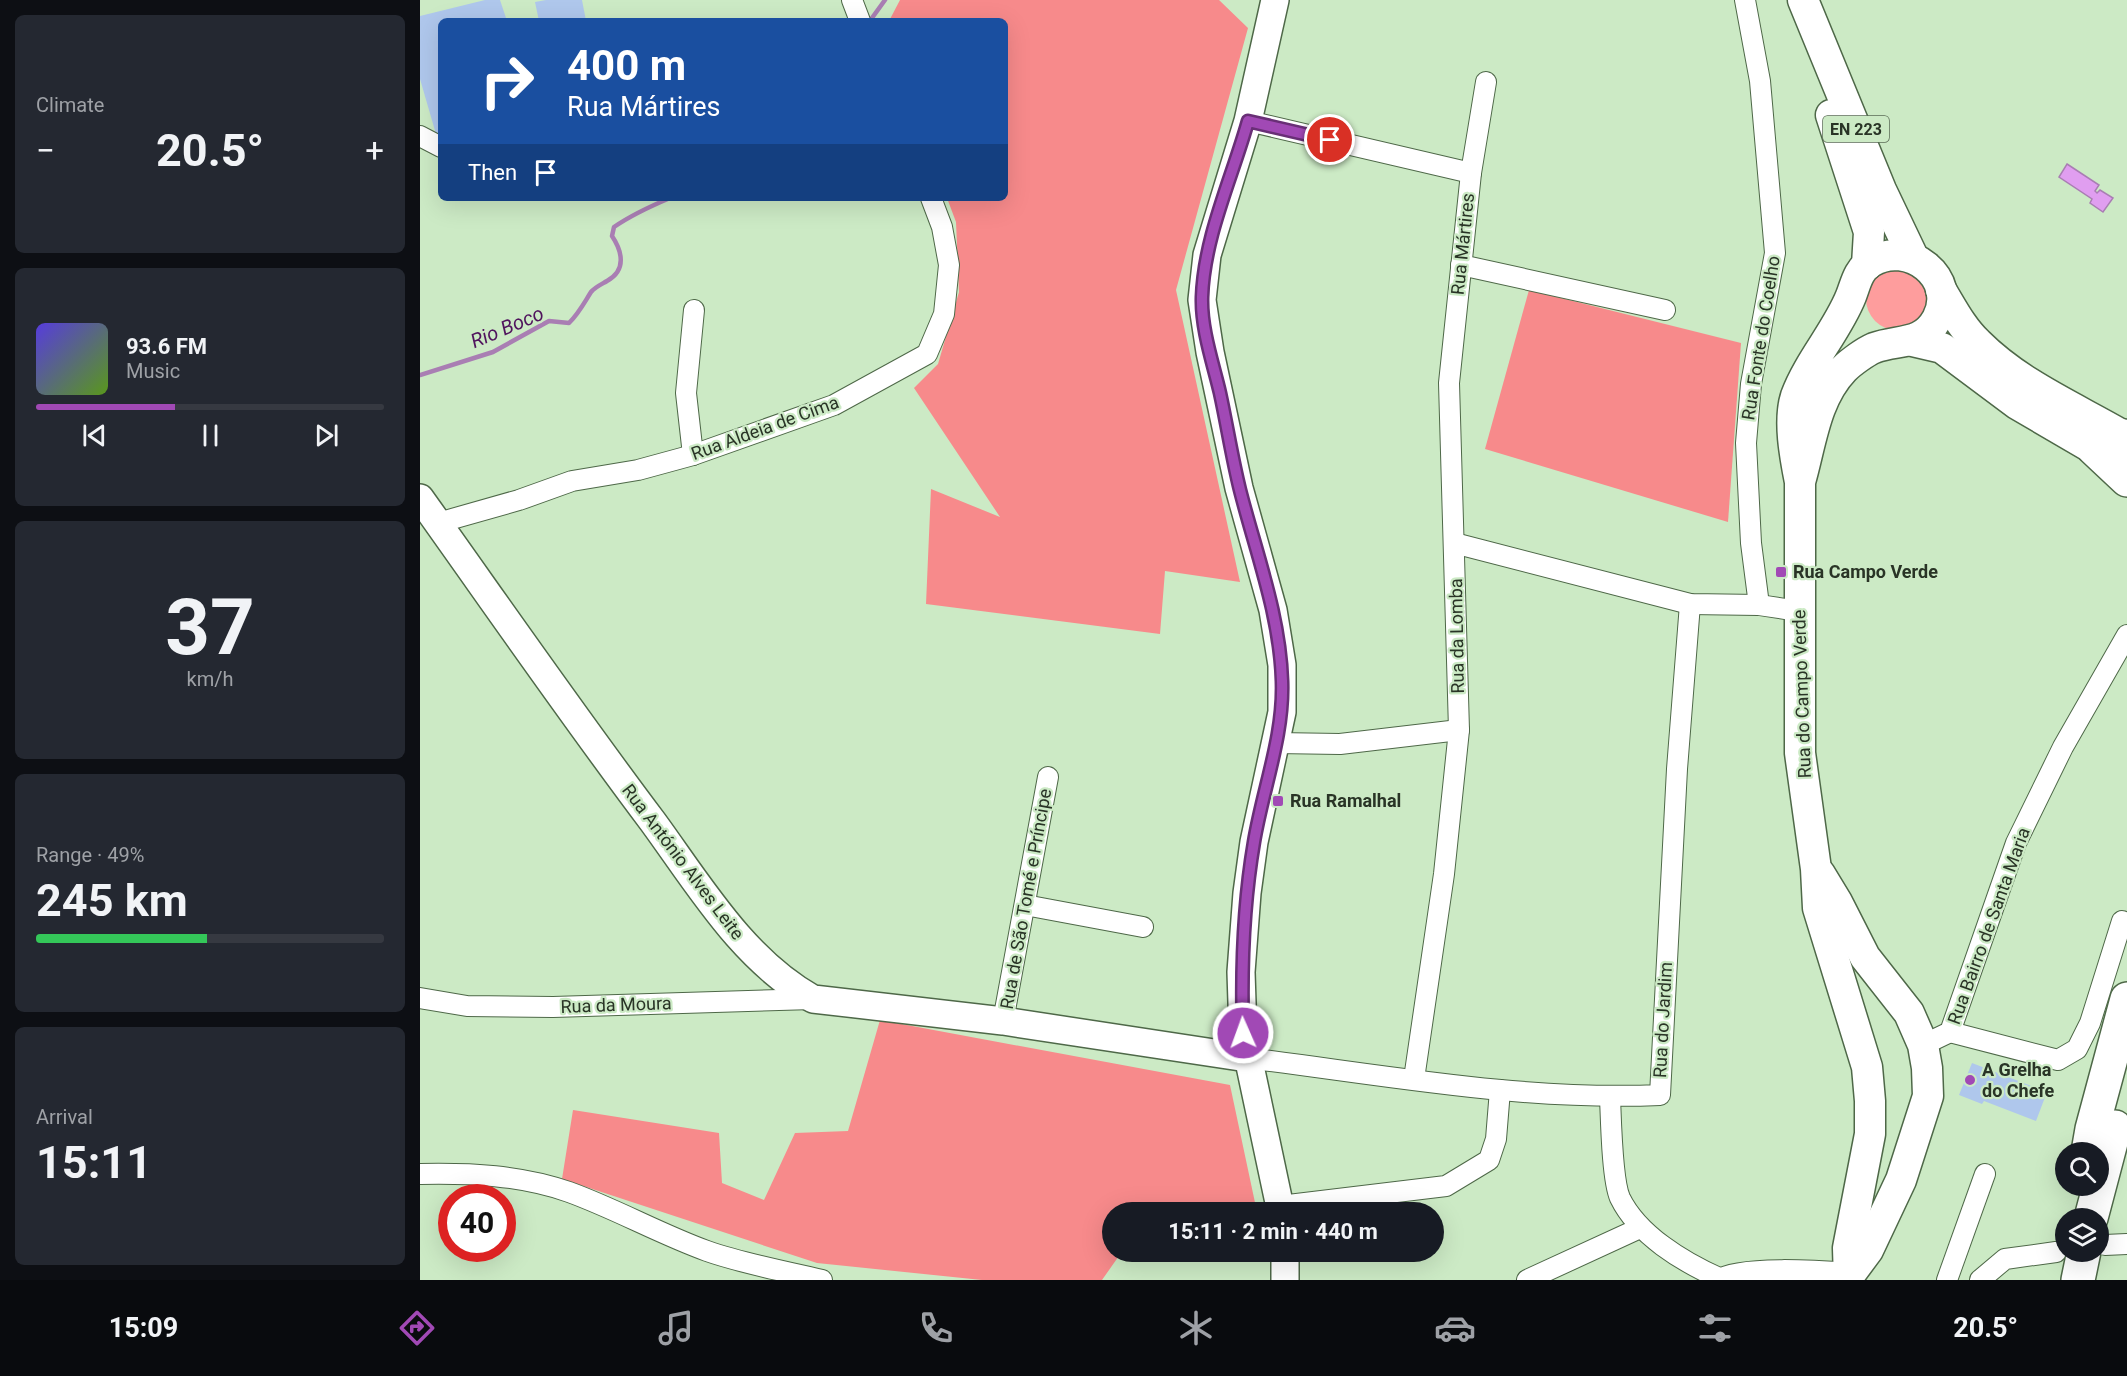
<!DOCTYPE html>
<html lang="en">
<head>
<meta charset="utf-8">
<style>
  :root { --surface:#171b24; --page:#242831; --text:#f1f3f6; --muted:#9ea1a6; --line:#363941; --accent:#a149b5 }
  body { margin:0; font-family:Roboto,sans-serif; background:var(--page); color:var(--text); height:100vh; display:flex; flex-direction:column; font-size:22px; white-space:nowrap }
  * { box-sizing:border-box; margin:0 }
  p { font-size:20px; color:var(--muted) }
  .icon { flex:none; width:33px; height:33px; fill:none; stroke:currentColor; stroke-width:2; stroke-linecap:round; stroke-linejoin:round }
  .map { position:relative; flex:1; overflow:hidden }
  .details { display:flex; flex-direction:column; gap:15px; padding:15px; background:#0d0f14; width:420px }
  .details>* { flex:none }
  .top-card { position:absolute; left:18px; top:18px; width:570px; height:183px; border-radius:9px; box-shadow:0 6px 24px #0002; background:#1a4fa0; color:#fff; overflow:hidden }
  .tools { position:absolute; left:1635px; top:1142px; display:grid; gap:12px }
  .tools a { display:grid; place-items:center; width:54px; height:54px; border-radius:50%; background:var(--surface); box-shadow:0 6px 24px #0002; font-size:30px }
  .speed { position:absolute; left:18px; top:1184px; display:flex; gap:12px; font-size:30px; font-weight:700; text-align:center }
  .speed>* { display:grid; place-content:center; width:78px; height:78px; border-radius:50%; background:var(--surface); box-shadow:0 6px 24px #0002; line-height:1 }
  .speed .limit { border:9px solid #d22; background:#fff; color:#111 }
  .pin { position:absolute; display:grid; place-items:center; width:51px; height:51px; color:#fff; margin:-26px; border:3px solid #fff; border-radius:50%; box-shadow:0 2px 6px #0007 }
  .me { position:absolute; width:66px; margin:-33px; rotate:358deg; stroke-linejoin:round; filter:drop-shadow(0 0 4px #0008) }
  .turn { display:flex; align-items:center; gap:21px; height:126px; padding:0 30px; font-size:27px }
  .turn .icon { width:78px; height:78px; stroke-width:2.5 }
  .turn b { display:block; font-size:42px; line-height:51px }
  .then { display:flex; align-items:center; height:57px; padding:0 30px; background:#0003; gap:12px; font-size:22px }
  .big { font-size:45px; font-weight:700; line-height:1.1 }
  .details .widget { flex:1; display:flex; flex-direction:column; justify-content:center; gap:9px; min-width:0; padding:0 21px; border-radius:9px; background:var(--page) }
  .details .dial { align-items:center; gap:0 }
  .dial b { font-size:78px; line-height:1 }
  .song { display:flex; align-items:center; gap:18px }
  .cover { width:72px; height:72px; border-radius:9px; background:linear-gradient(135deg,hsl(250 70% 55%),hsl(90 70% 35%)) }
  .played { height:6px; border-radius:3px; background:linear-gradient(90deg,var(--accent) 40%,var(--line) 40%) }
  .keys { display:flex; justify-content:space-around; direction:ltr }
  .heat { display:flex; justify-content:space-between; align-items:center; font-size:33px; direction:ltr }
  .charge { height:9px; border-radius:4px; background:linear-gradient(90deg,#34c759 49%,var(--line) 0) }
  .trip { position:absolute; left:682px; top:1202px; width:342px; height:60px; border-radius:30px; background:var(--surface); box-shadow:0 6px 24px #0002; font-weight:700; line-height:60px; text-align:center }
  .menu { display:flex; height:96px; justify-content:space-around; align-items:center; background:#090b0e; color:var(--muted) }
  .menu .icon { width:42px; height:42px }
  .menu .on { color:var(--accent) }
  .menu b { font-size:27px; color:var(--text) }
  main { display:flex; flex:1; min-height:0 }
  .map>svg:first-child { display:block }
</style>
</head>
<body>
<main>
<section class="details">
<div class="widget"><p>Climate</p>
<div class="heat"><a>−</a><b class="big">20.5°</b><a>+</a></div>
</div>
<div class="widget">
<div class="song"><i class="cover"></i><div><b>93.6 FM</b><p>Music</p></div></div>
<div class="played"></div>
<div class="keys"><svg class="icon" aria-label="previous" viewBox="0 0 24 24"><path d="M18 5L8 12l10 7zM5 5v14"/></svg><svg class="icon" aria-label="pause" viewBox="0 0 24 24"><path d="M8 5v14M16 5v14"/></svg><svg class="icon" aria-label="next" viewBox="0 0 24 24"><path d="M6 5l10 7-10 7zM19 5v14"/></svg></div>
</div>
<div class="widget dial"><b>37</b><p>km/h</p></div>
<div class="widget"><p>Range · 49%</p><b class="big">245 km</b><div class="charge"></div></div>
<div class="widget"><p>Arrival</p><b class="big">15:11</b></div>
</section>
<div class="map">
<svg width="1707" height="1280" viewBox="0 0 1707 1280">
  <rect width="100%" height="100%" fill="#cceac5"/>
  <!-- green -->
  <circle fill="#fe9d9d" cx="1477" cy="299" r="31"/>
  <!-- forest -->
  <g fill="#f78a8b">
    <path d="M480,0H799L828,28L756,290L820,582L745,571L740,634L506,604L511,489L580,517L494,388L518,364L539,292L536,222L527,198H585V21H469Z"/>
    <path d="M1109,290L1321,343L1308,522L1065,449Z"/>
    <path d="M460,1020L810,1085L837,1212H693V1251H734L701,1253L682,1280H562L397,1263L142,1179L153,1110L299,1133L302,1183L344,1200L375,1133L428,1131Z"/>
  </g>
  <!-- water -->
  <path fill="#e09ef0" stroke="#a97eb3" stroke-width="1.5" d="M1647,164L1679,185L1675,191L1677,193L1680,190L1693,198L1683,212L1670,203L1672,199L1639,177Z"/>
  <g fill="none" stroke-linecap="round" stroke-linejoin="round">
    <!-- stream -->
    <g stroke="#a97eb3" stroke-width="4.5">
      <path d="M452,18L465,0"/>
      <path d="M0,375L73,352L129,321L149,323C159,313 164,303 171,292C175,287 182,284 187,281C207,270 202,251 192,236L194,227C210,216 231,206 250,198"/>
    </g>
  </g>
  <!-- building -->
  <g fill="#afc7ec">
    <path d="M65,0H80L87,21H21V140L18,141L0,79V16Z"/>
    <path d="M126,0H162L166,21H119L115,2Z"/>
    <path d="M1552,1063L1627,1092L1616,1121L1564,1101L1562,1104L1539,1095Z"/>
  </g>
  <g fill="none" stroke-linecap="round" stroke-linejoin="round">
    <!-- street casing -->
    <g stroke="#4e6848" stroke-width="22">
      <g id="street">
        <path d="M432,0L440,21"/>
        <path d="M1325,0L1340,81L1355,253L1331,384L1326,443L1331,543L1339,605"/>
        <path d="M828,121L1051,173"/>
        <path d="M0,136L21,147"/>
        <path d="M1041,265L1245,310"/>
        <path d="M273,455L266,393L274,310"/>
        <path d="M18,523L99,500L152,481L218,470L273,455L414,405L507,354L524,314L529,265L522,227L511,198"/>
        <path d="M1034,543L1270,604L1339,605L1378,611"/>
        <path d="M856,743L920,744L1039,730"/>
        <path d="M605,905L723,927"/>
        <path d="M0,998L47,1006L133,1007L393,999"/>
        <path d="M583,1021L628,777"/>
        <path d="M1530,1032L1638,1060L1657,1049L1670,1023L1702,921"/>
        <path d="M1503,1045L1530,1032L1596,843L1643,747L1707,635"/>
        <path d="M827,1058C964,1075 1102,1101 1240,1095L1257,769L1270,604"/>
        <path d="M994,1079L1024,874L1039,730L1029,383L1051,173L1066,82"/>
        <path d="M1190,1097C1191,1120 1192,1180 1200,1198C1218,1235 1263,1262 1299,1278"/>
        <path d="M0,1174C50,1173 101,1175 149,1192C196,1209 240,1234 287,1251C324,1264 364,1271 402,1280"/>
        <path d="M860,1206L1026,1186L1069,1160L1076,1139L1080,1090"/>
        <path d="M1685,1245L1707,1244"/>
        <path d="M1107,1280L1220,1228"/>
        <path d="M1298,1280C1319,1265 1403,1271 1431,1273"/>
        <path d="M1527,1280L1565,1174"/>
        <path d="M1560,1280L1585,1259L1636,1252"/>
      </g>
    </g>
    <!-- secondary casing -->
    <g stroke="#4e6848" stroke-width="30">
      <g id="secondary">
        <path d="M855,0L828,121L787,255L782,300L790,352L819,488L853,610L862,665V712L834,842L827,893L821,972L823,1033L861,1212"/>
        <path d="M0,498C77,606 153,716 233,822C279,885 323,960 393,999L583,1021L827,1058"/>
        <path d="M865,1251V1280"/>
      </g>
    </g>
    <!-- primary casing -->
    <g stroke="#4e6848" stroke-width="33">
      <g id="primary">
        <path d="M1383,0L1461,190L1493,257"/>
        <path d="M1411,115L1449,232L1447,265"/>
        <path d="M1521,290C1532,308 1542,328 1558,343C1600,385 1656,408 1707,438"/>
        <path d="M1492,341L1522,348L1597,404L1674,449L1697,457"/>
        <path d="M1380,482C1391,444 1395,399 1424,369C1431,362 1445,352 1454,348C1478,339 1502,346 1517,319C1539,278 1488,239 1451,262C1438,270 1436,283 1431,296C1417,331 1389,361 1376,396C1368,420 1375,457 1380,482V753L1396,869L1398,908L1447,1067L1450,1101V1134L1428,1248L1429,1280"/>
        <path d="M1400,874L1417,902L1445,957L1489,1013L1503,1045L1507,1068L1508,1096L1481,1180L1448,1250L1431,1273"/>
      </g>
    </g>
    <!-- highway casing -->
    <g stroke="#4e6848" stroke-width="36">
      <g id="highway">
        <path d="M1704,436L1707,437"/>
        <path d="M1674,449L1707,480"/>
        <path d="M1668,1152L1672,1129L1707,999"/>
        <path d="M1671,1218L1695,1127"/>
        <path d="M1658,1280L1664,1251"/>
      </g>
    </g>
    <!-- street -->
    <use href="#street" stroke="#fff" stroke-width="20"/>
    <!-- secondary -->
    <use href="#secondary" stroke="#fff" stroke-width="27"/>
    <!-- primary -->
    <use href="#primary" stroke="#fff" stroke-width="30"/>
    <!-- highway -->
    <use href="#highway" stroke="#fff" stroke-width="33"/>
  </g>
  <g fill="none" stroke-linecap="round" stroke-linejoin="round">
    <!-- route casing -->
    <g stroke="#692f76" stroke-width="15">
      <path id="route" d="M823,1033C821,969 823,906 834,842C843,788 864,736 862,681C860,615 836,553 820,490C812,458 807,425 800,393C793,363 781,329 782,297C784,237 812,178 828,121L910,140"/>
    </g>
    <!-- route -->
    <use href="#route" stroke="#a149b5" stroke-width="10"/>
  </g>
  <!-- markers -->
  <g fill="#a149b5" stroke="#cceac5" stroke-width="2">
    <rect x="1355" y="566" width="12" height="12" rx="3"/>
    <rect x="852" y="795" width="12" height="12" rx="3"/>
    <circle cx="1550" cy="1080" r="6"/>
  </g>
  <g text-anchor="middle" stroke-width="4.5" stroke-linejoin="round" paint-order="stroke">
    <!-- shield labels -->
    <rect fill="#cceac5" stroke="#5a6b56" stroke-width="1.5" x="1403" y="116" width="66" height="26" rx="4.5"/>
    <g font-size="16" font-weight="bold" fill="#293426">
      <text x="1436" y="135">EN 223</text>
    </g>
    <!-- street labels -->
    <g font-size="18" fill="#293426" stroke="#cceac5">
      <text transform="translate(1043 244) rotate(-84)" y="6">Rua Mártires</text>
      <text transform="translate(1341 338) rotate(-81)" y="6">Rua Fonte do Coelho</text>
      <text transform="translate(345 428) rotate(-20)" y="6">Rua Aldeia de Cima</text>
      <text transform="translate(1037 636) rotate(-91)" y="6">Rua da Lomba</text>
      <text transform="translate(1382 694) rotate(-92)" y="6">Rua do Campo Verde</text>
      <text transform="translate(263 862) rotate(53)" y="6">Rua António Alves Leite</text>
      <text transform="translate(606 899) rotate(-80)" y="6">Rua de São Tomé e Príncipe</text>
      <text transform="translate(1569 926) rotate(-70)" y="6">Rua Bairro de Santa Maria</text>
      <text transform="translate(196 1005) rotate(-2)" y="6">Rua da Moura</text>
      <text transform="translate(1243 1020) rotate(-87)" y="6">Rua do Jardim</text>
    </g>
    <!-- poi labels -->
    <g font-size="18" font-weight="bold" fill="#293426" stroke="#cceac5" text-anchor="start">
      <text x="1373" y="578">Rua Campo Verde</text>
      <text x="870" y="807">Rua Ramalhal</text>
      <text x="1562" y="1076">A Grelha<tspan x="1562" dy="21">do Chefe</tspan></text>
    </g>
    <!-- water labels -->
    <g font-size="20" font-style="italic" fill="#50145d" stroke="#cceac5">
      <text transform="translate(87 327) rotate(-23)" y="7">Rio Boco</text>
    </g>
  </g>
</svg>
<div class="tools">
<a><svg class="icon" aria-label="search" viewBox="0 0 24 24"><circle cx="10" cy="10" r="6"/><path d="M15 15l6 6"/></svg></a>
<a><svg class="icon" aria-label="layers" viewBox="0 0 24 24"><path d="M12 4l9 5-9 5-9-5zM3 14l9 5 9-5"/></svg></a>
</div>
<div class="speed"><div class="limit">40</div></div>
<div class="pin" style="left:910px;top:140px;background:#d93025"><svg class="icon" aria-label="arrive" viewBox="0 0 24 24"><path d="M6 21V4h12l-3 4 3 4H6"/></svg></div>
<svg class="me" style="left:823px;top:1033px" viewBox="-20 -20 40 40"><circle r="17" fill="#a149b5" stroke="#fff" stroke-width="3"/><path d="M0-11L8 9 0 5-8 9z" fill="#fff"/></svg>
<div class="trip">15:11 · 2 min · 440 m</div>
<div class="top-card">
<div class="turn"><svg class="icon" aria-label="right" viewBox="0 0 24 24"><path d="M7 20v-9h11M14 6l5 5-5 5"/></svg><div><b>400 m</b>Rua Mártires</div></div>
<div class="then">Then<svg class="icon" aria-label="arrive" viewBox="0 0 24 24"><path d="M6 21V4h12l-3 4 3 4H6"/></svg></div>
</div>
</div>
</main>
<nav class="menu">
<b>15:09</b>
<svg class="icon on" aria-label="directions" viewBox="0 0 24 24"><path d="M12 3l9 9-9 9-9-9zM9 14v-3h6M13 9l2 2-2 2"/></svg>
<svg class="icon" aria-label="music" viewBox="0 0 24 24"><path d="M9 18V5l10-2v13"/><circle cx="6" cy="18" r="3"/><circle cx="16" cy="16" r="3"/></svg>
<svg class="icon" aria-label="phone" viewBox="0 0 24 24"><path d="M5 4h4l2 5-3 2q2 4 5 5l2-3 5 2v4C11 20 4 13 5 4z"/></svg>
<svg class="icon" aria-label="climate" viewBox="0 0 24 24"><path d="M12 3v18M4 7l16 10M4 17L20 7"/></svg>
<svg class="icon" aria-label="car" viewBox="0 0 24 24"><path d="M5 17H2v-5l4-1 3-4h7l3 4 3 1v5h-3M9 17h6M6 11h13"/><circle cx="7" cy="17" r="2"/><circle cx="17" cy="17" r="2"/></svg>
<svg class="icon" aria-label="filters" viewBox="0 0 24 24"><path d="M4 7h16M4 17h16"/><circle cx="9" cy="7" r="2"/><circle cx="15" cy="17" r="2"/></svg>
<b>20.5°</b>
</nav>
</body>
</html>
